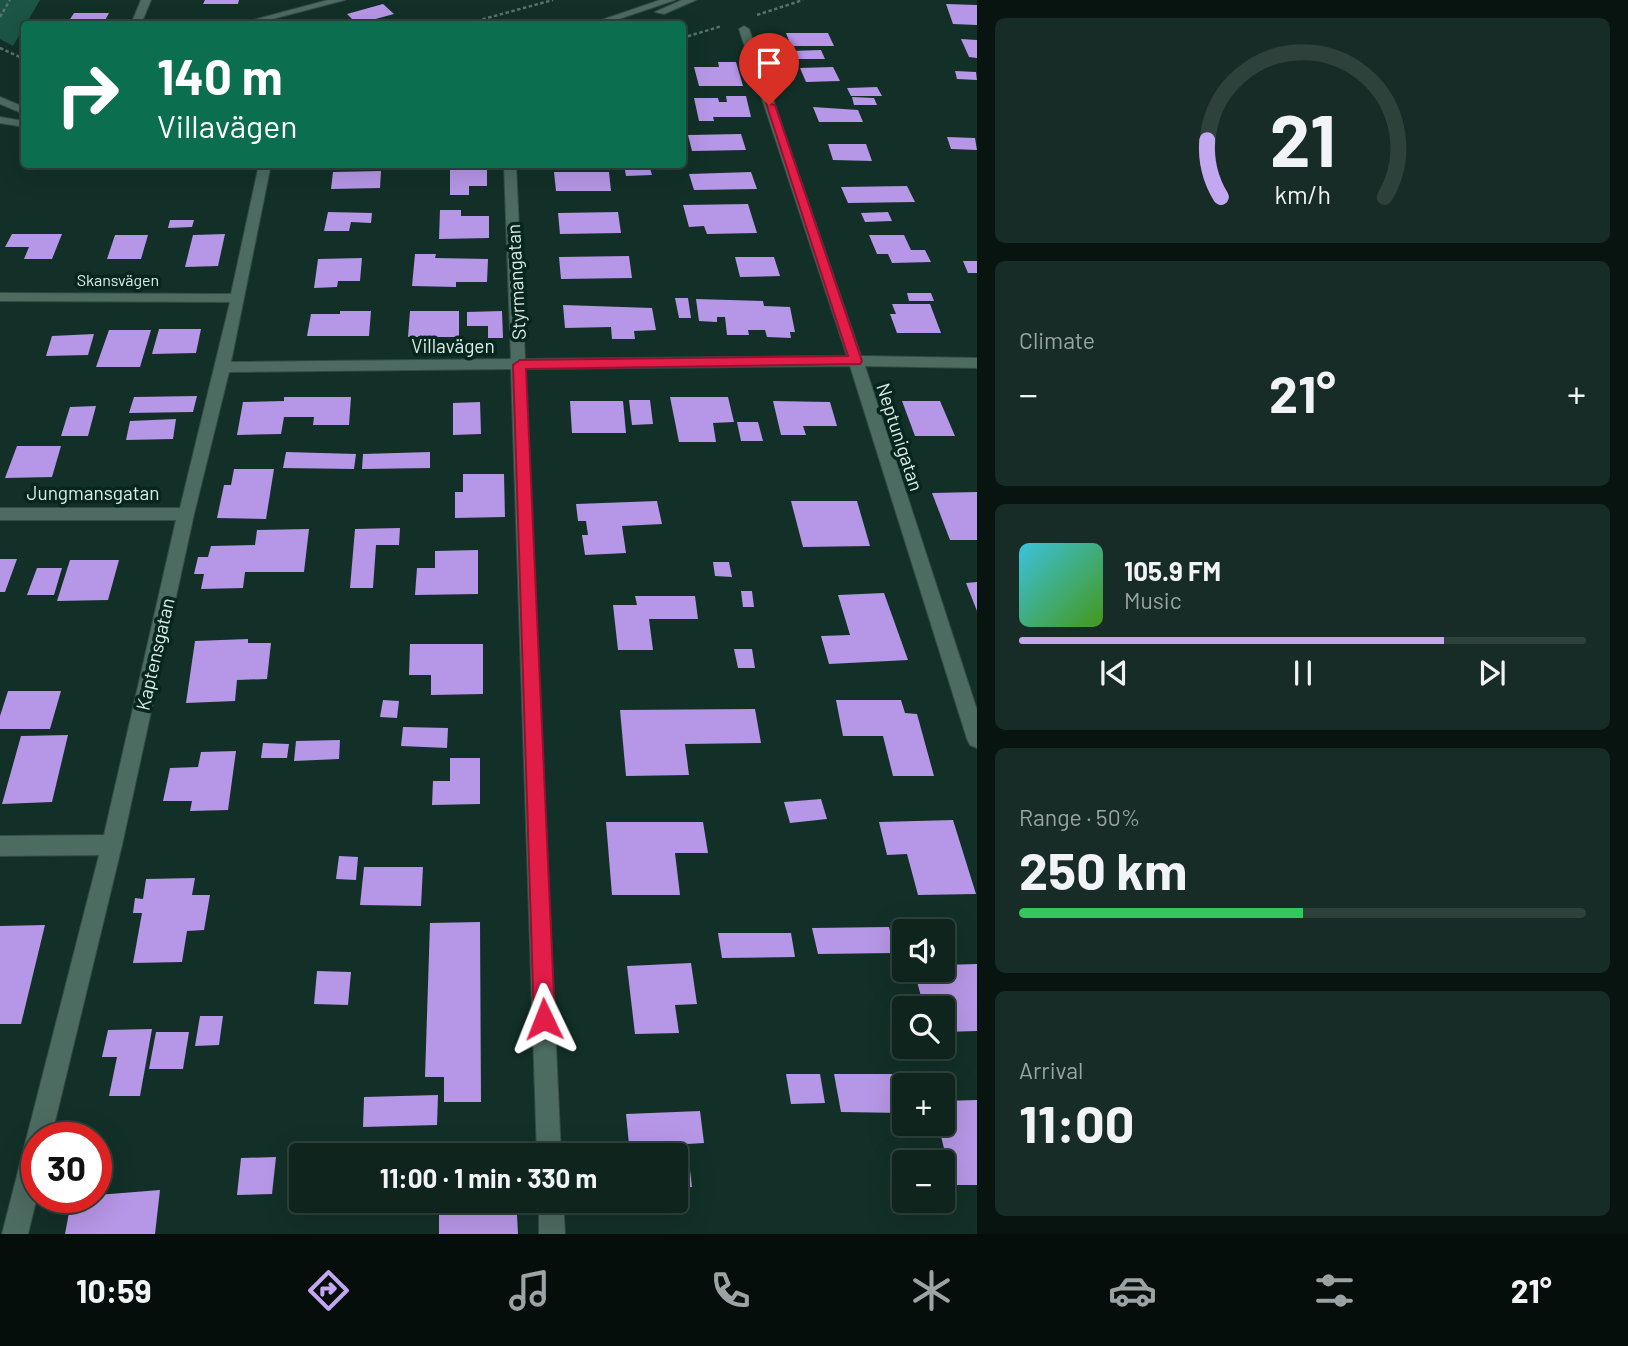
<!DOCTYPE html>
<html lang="en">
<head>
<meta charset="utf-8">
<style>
  :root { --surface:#0e241d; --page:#172c26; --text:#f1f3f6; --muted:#9ba4a4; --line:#2e413b; --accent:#c4a7f1 }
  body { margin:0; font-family:Barlow,sans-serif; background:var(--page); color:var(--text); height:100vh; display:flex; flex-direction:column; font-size:26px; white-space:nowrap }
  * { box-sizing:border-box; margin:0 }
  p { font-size:23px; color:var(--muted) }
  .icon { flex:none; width:38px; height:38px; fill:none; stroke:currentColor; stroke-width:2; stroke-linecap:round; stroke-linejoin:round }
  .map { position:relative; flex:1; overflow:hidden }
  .details { display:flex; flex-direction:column; gap:18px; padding:18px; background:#081410; width:651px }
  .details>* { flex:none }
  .banner { position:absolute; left:21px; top:21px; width:665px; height:147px; border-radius:7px; box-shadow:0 7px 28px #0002,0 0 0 2px var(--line); background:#0b6e4f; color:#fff; overflow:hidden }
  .buttons { position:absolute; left:892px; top:919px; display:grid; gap:14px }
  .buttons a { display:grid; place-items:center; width:63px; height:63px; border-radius:7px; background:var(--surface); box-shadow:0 7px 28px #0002,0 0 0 2px var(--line); font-size:35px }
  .speed { position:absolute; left:21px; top:1122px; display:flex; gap:14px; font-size:35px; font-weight:700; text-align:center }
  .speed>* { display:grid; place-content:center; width:91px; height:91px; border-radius:50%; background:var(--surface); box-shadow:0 7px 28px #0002,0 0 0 2px var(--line); line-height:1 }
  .speed .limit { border:10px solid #d22; background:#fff; color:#111 }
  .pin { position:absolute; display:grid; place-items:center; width:60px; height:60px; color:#fff; margin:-72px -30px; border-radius:50% 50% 50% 0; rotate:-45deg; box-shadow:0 0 7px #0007 }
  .pin .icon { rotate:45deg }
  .me { position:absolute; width:77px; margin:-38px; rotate:358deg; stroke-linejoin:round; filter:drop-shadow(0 0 5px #0008) }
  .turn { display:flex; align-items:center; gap:24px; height:147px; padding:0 21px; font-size:32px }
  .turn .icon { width:91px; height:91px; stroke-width:2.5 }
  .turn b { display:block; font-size:49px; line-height:60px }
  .big { font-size:52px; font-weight:700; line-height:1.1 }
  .details .card { flex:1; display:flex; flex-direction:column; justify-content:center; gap:10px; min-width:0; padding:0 24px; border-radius:10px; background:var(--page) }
  .details .dial { align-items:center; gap:0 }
  .dial svg { height:182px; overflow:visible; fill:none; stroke:var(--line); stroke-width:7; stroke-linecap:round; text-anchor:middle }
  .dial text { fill:var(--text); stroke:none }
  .song { display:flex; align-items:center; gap:21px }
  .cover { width:84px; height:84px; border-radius:10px; background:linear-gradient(135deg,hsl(190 70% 55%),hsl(100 70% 35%)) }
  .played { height:7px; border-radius:4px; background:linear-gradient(90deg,var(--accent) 75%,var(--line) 75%) }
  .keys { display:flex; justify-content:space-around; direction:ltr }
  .heat { display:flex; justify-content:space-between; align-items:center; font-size:38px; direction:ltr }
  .charge { height:10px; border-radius:5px; background:linear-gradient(90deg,#34c759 50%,var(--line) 0) }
  .trip { position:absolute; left:289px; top:1143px; width:399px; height:70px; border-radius:7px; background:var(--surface); box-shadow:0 7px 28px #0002,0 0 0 2px var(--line); font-weight:700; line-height:70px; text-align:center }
  .tab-bar { display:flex; height:112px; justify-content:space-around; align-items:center; background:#060e0c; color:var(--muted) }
  .tab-bar .icon { width:49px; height:49px }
  .tab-bar .selected { color:var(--accent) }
  .tab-bar b { font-size:32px; color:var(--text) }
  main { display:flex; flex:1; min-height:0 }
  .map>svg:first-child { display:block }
</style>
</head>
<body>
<main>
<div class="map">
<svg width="977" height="1234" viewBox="0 0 977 1234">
  <rect width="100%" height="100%" fill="#123027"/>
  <!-- green -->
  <path fill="#1c5545" d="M0,0H40L13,46L0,39Z"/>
  <!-- building -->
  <g fill="#b696e6">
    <path d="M205,0H239L238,4H203Z"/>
    <path d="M383,4L394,14L357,24L347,14Z"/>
    <path d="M946,4L977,5V25L953,24Z"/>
    <path d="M74,13H109L103,24H67Z"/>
    <path d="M786,33H828L834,46H791Z"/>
    <path d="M961,39L977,40V58L969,57Z"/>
    <path d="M821,50L825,59H795L791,51Z"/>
    <path d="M718,62H736L743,86H699L694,67H719Z"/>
    <path d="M833,67L840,81L806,82L800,68Z"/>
    <path d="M955,71L976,72L977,80L957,79Z"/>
    <path d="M877,87L882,96H851L847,88Z"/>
    <path d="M726,96H746L751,117H713L714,121H699L694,98H718L719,102H727Z"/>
    <path d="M852,97L874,98L877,105H854Z"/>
    <path d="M813,107L858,110L863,122H819Z"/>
    <path d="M741,134L746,150L692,151L688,135Z"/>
    <path d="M947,137L975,138L977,150L951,149Z"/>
    <path d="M828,144H866L872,161L833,160Z"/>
    <path d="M624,165H649L652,175L626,176Z"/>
    <path d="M450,169H487V186H469V195H450Z"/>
    <path d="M381,171L380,188L331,189L333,172Z"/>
    <path d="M554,172H609L611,191H556Z"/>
    <path d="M751,172L757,189L694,190L689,174Z"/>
    <path d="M907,186L915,202L848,203L841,187Z"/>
    <path d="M748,204L757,233L707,234L704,226L689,227L683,205Z"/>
    <path d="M440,210H461V216H489V238L439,239Z"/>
    <path d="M328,212L372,213L371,223L351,222L349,231H324Z"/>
    <path d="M618,212L621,233L560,234L558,213Z"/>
    <path d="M888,212L892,221L865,222L861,213Z"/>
    <path d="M170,220H194L192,227L168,228Z"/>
    <path d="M12,234H62L52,259H24L29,247H5Z"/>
    <path d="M225,234L218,266L185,267L193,235Z"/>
    <path d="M115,235H148L141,259H107Z"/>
    <path d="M869,235H904L911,250H925L931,262L892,263L888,254H877Z"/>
    <path d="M415,254H436L435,258L488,259L487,282H456V287L412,286Z"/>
    <path d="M629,256L632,278L561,279L559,257Z"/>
    <path d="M735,257H774L780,276L740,277Z"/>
    <path d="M362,258L360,281H338L337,287L314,288L318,259Z"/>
    <path d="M963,261H977V273H968Z"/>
    <path d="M907,293H931L934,301H909Z"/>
    <path d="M675,298H688L691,318H679Z"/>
    <path d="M696,299L763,301L764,306L790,307L795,332H790L791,338L767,337L765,330H748L749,335H727L725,317H717V322L699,321Z"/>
    <path d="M892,304H930L941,333H897L890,314H896Z"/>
    <path d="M563,305L652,308L656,330L634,331L635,339H612L611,327L565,328Z"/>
    <path d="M340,311H371L369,336H307L311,314H340Z"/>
    <path d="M410,311H459V337H408Z"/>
    <path d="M502,311L503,338H488V326H467V312Z"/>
    <path d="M159,329H201L196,353L152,354Z"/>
    <path d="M109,330H151L140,367H96Z"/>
    <path d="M94,334L88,355L46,356L52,336Z"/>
    <path d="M197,396L193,412L129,413L134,397Z"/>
    <path d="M284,397H351L349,425H313L314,417H284L281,434L237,435L243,402L284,401Z"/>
    <path d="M670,397H728L734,422L713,423L716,442H679Z"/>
    <path d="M629,400H650L653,424L632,425Z"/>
    <path d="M570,401H623L626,433H572Z"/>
    <path d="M773,401L830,402L837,426H803L806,435H781Z"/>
    <path d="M902,401H940L955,436H915Z"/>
    <path d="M480,402L481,434L453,435V403Z"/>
    <path d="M96,406L88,436H61L70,407Z"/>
    <path d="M176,419L173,439L126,440L130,421Z"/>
    <path d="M737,422H758L763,441H741Z"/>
    <path d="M17,446H61L52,477L5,478Z"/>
    <path d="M286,452L356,454L354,469L283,468Z"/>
    <path d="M430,452V468L362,469L363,454Z"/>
    <path d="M234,469H274L266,519L217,518L224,485H231Z"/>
    <path d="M463,474H504L505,517L455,518V492H463Z"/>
    <path d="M977,492V540H950L932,493Z"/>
    <path d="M657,501L662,524L622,526L626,553L585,555L582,535H588L586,521H578L576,504Z"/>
    <path d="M791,501H857L870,546L803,547Z"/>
    <path d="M400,528L399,545H376L373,588H350L355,529Z"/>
    <path d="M309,529L304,572H245L243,588L201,589L204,574H194L198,557H208L211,546L255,545L257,530Z"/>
    <path d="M478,550V594L415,595L417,568H435V551Z"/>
    <path d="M0,559H17L5,592H0Z"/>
    <path d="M70,560H119L108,600L57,601Z"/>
    <path d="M713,562H729L732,577L715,576Z"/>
    <path d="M37,568H62L54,595H27Z"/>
    <path d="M977,582V611L966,583Z"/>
    <path d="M741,591H752L754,607H743Z"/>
    <path d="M884,593L908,660L829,664L821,636L850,635L838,595Z"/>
    <path d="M635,596H695L698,619H649L653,650H618L613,605H637Z"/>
    <path d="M248,639V643H271L267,679L237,680L235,701L186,703L195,641Z"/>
    <path d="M410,644H483V694L431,695V675H409Z"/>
    <path d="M734,649H752L755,668H738Z"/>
    <path d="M8,691H61L50,729H0V716Z"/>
    <path d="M383,700L399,701L397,718L380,717Z"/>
    <path d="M836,700H901L905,713L917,714L934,776H893L883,736H843Z"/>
    <path d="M755,709L761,743L685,744L689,775L626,776L620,710Z"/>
    <path d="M403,727L448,728L447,748L401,746Z"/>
    <path d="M68,735L52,802L2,804L21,736Z"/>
    <path d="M340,740L339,759L294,761L296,741Z"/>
    <path d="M263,743L289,744L287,758H261Z"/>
    <path d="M236,751L228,810L190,811L192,801H163L170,768L198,767L201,752Z"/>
    <path d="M450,758H480V804L432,805L433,781H450Z"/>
    <path d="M821,799L827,819L790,823L784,802Z"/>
    <path d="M953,820L976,894L918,895L907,854L887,855L879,822Z"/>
    <path d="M606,822H703L708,853H675L680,895H612Z"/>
    <path d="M339,856L358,857L356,880L336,879Z"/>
    <path d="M364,867H423L421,906L360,905Z"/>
    <path d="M195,878L192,895H210L204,930L187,931L182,962L133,963L142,913H133L135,898L143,899L146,879Z"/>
    <path d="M480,922L481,1102H444V1077H425L430,923Z"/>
    <path d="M45,925L21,1024H0V926Z"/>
    <path d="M889,927L895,953L818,954L812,928Z"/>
    <path d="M718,933H791L795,957L722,958Z"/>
    <path d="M691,963L697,1004L675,1005L679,1033L635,1034L627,966Z"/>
    <path d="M977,964V1031L943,1032V1008H924L914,970H943V965Z"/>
    <path d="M317,971L351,972L348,1005L314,1004Z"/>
    <path d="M200,1016H223L219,1045L195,1046Z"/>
    <path d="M152,1029L140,1096H109L117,1057H102L108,1030Z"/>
    <path d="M156,1032H189L183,1069H149Z"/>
    <path d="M786,1074H820L825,1103L791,1104Z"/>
    <path d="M834,1074H896L904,1113L841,1112Z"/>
    <path d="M438,1095L437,1125L363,1127L364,1097Z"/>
    <path d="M977,1100V1185H953L938,1124H943V1101Z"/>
    <path d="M700,1111L704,1143L687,1144L692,1187L676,1188V1155H630L626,1114Z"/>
    <path d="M276,1157L272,1194L237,1195L241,1158Z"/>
    <path d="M160,1190L155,1234H65L72,1197Z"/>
    <path d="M439,1215H517L518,1234H439Z"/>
  </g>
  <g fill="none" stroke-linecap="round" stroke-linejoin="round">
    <!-- minor casing -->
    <g stroke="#354b44" stroke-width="2">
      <g id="minor">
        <path d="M141,0H151L141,24H131Z"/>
        <path d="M328,0H345L253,24H238Z"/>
        <path d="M660,0H675L604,24H590Z"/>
        <path d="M682,0H696L664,14L655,12Z"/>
        <path d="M744,26L749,29L861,356L977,358V368L865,366L977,710V748L970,745L967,739L850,366L525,369L561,1155H537L511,369L229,372L194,514L122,845L51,1138H37V1197L28,1234H2L99,855L0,856V836L104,835L176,520H0V508H180L230,302L0,301V293L231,294L258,169L264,165L270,169L231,362L511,359L504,164H516L525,359L847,356L739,29Z"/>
        <path d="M0,97L24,107V114L0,104Z"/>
        <path d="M0,117L24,121V127L0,123Z"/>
        <path d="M539,1200H563L565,1234H539Z"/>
      </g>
    </g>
    <!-- path -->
    <g stroke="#58726a" stroke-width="2.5" stroke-dasharray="3.5 2.5" stroke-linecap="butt">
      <path d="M757,15L803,0"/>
      <path d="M0,17L10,0"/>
      <path d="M465,24L553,0"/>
      <path d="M682,38L722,26"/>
      <path d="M0,48L24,59"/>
    </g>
    <!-- minor -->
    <use href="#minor" fill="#4c6b61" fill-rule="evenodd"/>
  </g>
  <!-- route -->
  <path fill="#e11d48" stroke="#92132f" stroke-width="2" d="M766,103L775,105L862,361L860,364L526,369L555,1019L552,1026L544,1029L537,1026L534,1019L513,365L520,360L848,356Z"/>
  <g text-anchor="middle" stroke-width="7" stroke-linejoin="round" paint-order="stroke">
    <!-- far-street labels -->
    <g font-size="16" fill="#dcede7" stroke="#07261d">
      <text x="118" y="286">Skansvägen</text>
    </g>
    <!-- street labels -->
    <g font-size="19" fill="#dcede7" stroke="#07261d">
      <text transform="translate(516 282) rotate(-93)" y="7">Styrmangatan</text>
      <text x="453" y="353">Villavägen</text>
      <text transform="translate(900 437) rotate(72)" y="7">Neptunigatan</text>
      <text x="93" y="500">Jungmansgatan</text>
      <text transform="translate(155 654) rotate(-77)" y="7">Kaptensgatan</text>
    </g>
  </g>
</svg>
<div class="buttons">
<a><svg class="icon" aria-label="sound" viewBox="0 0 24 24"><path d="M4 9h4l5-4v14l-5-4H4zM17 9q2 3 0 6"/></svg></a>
<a><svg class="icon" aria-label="search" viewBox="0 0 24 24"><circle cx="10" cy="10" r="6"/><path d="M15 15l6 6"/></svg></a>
<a>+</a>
<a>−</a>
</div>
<div class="speed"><div class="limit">30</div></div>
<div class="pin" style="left:769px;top:105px;background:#d93025"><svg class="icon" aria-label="arrive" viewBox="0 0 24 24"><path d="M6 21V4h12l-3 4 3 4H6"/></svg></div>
<svg class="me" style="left:544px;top:1019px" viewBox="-20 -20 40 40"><path d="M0-17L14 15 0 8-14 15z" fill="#e11d48" stroke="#fff" stroke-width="4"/></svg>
<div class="trip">11:00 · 1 min · 330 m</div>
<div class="banner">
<div class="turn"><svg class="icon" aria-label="right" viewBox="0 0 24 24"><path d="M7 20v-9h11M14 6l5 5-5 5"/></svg><div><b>140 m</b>Villavägen</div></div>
</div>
</div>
<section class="details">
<div class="card dial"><svg viewBox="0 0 100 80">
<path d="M14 69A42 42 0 1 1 86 69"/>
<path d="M14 69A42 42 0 0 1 8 44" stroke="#c4a7f1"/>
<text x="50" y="56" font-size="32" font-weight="700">21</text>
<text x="50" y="72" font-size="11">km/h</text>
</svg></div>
<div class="card"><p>Climate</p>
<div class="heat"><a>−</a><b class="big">21°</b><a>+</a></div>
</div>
<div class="card">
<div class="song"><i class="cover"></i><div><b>105.9 FM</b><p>Music</p></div></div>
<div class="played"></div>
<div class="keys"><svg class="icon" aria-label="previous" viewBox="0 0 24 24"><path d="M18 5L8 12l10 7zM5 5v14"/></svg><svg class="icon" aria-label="pause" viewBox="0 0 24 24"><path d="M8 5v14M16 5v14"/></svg><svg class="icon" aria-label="next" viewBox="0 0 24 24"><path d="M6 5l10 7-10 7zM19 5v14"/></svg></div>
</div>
<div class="card"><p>Range · 50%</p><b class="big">250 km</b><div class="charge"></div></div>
<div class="card"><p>Arrival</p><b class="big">11:00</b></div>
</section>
</main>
<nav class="tab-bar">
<b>10:59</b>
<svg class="icon selected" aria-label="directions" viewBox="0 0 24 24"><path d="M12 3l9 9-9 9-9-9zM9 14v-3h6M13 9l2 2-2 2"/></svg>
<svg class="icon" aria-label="music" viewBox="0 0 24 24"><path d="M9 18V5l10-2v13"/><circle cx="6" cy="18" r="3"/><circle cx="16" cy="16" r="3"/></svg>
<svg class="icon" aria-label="phone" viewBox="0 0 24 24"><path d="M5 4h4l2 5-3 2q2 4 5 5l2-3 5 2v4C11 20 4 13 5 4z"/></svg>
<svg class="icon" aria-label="climate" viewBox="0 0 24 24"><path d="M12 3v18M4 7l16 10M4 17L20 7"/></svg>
<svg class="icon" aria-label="car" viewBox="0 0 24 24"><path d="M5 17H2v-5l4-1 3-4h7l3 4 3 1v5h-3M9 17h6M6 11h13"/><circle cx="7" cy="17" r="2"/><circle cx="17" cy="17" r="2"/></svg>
<svg class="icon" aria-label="filters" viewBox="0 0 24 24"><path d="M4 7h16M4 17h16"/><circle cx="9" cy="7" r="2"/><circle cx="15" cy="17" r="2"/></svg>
<b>21°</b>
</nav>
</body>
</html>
